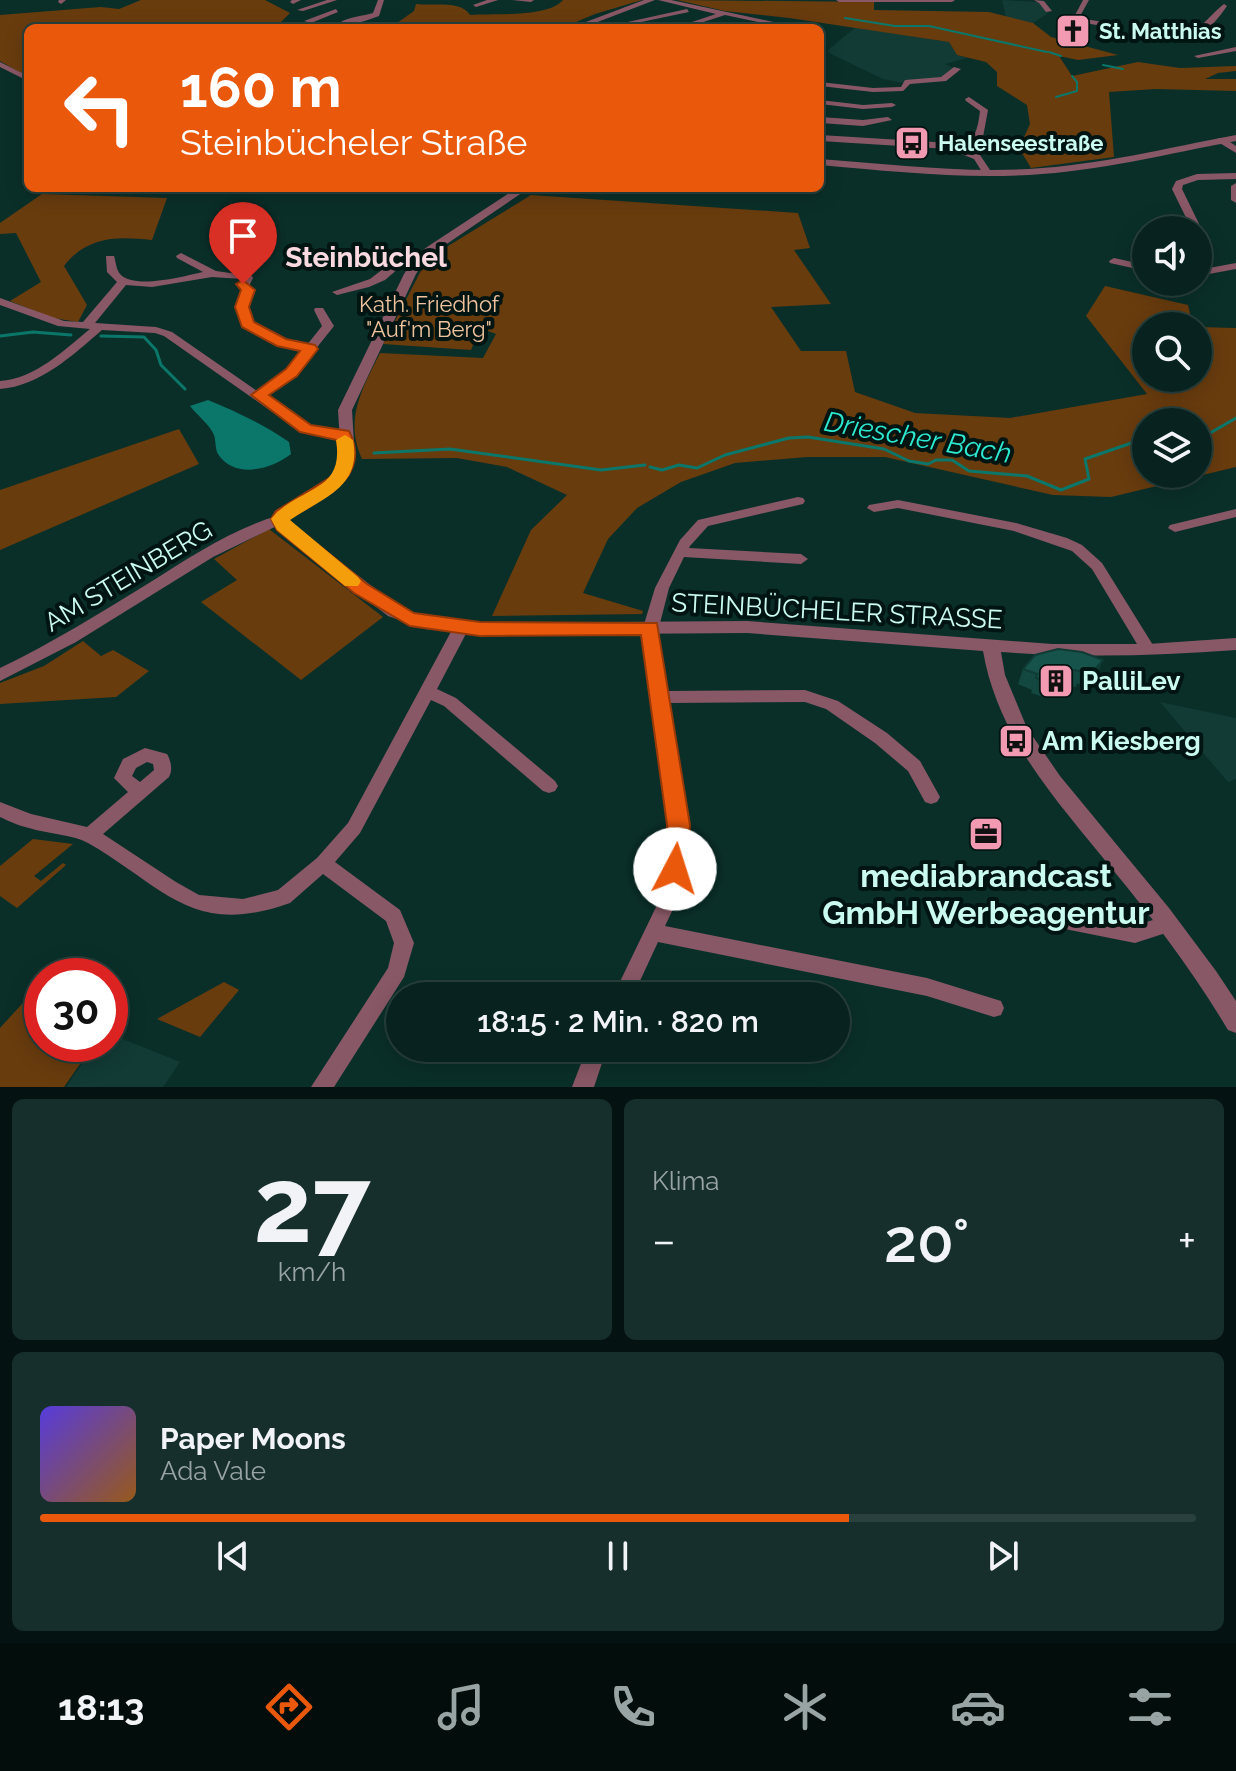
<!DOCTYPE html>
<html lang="de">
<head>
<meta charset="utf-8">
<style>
  :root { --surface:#08231f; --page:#162f2c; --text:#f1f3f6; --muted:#98a4a4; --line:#29403d; --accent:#ea580c }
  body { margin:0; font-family:Raleway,sans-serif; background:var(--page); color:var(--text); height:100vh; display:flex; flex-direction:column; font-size:30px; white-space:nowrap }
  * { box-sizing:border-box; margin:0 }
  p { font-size:26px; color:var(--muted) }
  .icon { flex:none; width:44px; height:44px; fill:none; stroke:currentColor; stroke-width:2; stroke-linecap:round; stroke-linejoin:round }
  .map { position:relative; height:1087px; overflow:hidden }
  .drawer { display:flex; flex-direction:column; gap:12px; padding:12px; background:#041311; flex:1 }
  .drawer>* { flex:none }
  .hud { position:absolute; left:24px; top:24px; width:800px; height:168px; border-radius:12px; box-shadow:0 4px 20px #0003,0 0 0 2px var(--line); background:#ea580c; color:#fff; overflow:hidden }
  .controls { position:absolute; left:1132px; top:216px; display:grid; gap:16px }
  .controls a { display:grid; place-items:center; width:80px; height:80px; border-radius:50%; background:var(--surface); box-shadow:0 4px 20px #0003,0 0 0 2px var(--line); font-size:40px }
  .speed { position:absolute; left:24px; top:958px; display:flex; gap:16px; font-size:40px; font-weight:700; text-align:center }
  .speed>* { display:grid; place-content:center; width:104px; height:104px; border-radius:50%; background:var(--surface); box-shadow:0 4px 20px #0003,0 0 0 2px var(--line); line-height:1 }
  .speed .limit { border:12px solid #d22; background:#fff; color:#111 }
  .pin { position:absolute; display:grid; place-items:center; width:68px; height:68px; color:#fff; margin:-82px -34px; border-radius:50% 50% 50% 0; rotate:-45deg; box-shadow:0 0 8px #0007 }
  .pin .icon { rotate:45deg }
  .me { position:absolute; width:88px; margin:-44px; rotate:5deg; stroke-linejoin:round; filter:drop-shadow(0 0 6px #0008) }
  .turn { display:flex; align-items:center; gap:28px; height:168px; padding:0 24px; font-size:36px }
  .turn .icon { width:104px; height:104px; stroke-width:2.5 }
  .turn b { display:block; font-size:56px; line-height:68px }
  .big { font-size:60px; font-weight:600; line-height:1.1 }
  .drawer .card { flex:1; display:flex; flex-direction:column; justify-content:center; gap:12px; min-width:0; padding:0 28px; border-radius:12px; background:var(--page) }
  .drawer .dial { align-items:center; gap:0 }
  .dial b { font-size:104px; line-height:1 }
  .song { display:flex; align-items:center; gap:24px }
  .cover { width:96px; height:96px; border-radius:12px; background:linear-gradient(135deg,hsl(250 70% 55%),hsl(30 70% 35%)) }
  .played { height:8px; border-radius:4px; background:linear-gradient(90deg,var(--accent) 70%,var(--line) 70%) }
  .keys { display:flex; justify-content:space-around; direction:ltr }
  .heat { display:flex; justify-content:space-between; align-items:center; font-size:44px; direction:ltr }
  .drawer .tiles { flex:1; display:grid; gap:12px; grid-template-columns:1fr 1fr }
  .card:last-child { grid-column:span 2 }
  .trip { position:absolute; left:386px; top:982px; width:464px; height:80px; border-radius:40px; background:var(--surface); box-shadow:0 4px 20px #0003,0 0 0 2px var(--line); font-weight:600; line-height:80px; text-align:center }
  .tabs { display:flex; height:128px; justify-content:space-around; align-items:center; background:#030e0c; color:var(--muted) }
  .tabs .icon { width:56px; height:56px }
  .tabs .current { color:var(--accent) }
  .tabs b { font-size:36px; color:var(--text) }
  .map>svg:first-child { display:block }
</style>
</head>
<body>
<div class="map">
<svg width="1236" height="1087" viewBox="0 0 1236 1087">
  <rect width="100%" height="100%" fill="#0a2f29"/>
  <!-- built -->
  <g fill="#123b35">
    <path d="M1002,0L1038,2L1048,13L1033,23L1006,17Z"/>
    <path d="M856,27L949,42L957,55L967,58L945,64L955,69L942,77L903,83L883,79L829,53L828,50Z"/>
    <path d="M1160,702L1236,718V779L1228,782Z"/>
    <path d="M110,1034L180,1062L163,1087H66L95,1044H110Z"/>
  </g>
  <!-- green -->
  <g fill="#693c0e" fill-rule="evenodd">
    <path d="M141,0H265L290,13L280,23L293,28H28V77L0,61V15L101,7L119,9Z"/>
    <path d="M563,0H642L595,14L562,28H390L414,11L416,4C433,6 462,0 470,15C494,13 548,18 563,0Z"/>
    <path d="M677,0L874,2V10L989,12L1033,23L1051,37L1118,55L1078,60L1059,56L1072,76L1138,62L1180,68L1236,66V71L1218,73L1205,79H1236V91L1156,89L1109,92L1114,157L1031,168L1019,148L1030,124L1027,105L997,86V72L986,62L957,55L949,42L789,18L725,11Z"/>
    <path d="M42,194L167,198L152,240C117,236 87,236 64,266L87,305L78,322L53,318L10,301L41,282L16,233L0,234V223Z"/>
    <path d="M531,195L798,213L810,248L794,250L831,304L771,307L801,351H846L855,392L915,413L1010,418L1147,394L1086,316L1105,286L1188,305L1193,326H1146V378H1198V327L1236,328V467L1111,497L1053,495L885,457H807L735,463L681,482L637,508L608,539L583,593L643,611L642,614L492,616L531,530L567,495L507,467L457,458L362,459C344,420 362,389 380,353L483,358L496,334L488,331V328L480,327L471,350L383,344L427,259ZM1146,422H1198V474H1146Z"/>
    <path d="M179,429L199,464L0,550V490Z"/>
    <path d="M269,529L383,617L301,680L201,602L237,580L214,559Z"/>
    <path d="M83,641L101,656L113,650L149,671L116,697L0,704V683L44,666Z"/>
    <path d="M33,839L73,844L34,876L41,881L63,863L66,865L17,908L0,896V866Z"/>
    <path d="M224,982L239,990L200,1037L157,1019Z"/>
    <path d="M41,992L42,1044H94L64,1087H0V1028L32,993Z"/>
  </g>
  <!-- water -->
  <path fill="#0b776a" d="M208,400C237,412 263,424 289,442L291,454C272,469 235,480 218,454C215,449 216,441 214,435C210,425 197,415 190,406Z"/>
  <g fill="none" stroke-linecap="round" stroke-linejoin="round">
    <!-- stream-far1 -->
    <g stroke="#0b776a" stroke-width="2">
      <path d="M845,18L895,26H929L1047,52"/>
      <path d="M1049,52L1061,56"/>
      <path d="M1103,65L1123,69"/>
      <path d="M1056,97L1077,91V82L1072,76"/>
    </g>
    <!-- stream -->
    <g stroke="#0b776a" stroke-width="3">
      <path d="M0,336L33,332L71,335"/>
      <path d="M101,336L144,337L156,350L161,365L185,389"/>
      <path d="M1198,440L1236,418"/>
      <path d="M374,453L450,449L601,470L645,465"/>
      <path d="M650,467L662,470L679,465L697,468L725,455L789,438L808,437L884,449L909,461L928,464L936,460H952L969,471L1027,476L1061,490L1089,479L1085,459L1143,439L1146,446"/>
    </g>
    <!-- minor -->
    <g fill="#895866" fill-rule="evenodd">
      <path d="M59,0H66L61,4L58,2Z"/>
      <path d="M292,0H301L293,4L290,2Z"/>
      <path d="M327,0H337L303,11L297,10Z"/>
      <path d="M378,0H384L379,16C367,20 353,27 341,22C348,17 364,16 373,13Z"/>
      <path d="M487,0H498L476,7L473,5Z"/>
      <path d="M512,0H534L531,2Z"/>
      <path d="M658,0H671L801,28H786L725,15L685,28H674L716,14Z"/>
      <path d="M836,0H955L952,2H839Z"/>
      <path d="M1034,0L1044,1L1052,11L1046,12L1039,3Z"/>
      <path d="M1083,0H1089L1079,18L1109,23V27L1072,21Z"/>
      <path d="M1224,4L1227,6C1214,25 1199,41 1174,41V37C1202,32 1205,19 1224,4Z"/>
      <path d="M336,9L338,12L311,23L304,21Z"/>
      <path d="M687,9L689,12L627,25L623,23Z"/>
      <path d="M1236,47V51L1198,58L1194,56Z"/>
      <path d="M0,62L28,76V81L0,67Z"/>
      <path d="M954,67L961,69L946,81L910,84L903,91L873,92L820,86V82L873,88L901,87L905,80L941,77Z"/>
      <path d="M969,97L988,110L983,137L970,151L980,155L992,173L990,175H984L974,159L949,149L820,141V135L950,143L962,148C976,139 978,127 980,111L966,101L965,99Z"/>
      <path d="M820,100L863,105L892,103L896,105L892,107L863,109L820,104Z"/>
      <path d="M820,117L863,120L888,117L892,120L863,126L820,123Z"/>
      <path d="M1218,138H1224L1236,146V153L1218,142Z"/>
      <path d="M1236,173V179L1198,180L1183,185L1182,189L1202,230L1198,233V230H1192L1172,189L1176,181L1197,174Z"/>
      <path d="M1236,183V203L1231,200V186Z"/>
      <path d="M181,253L216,271L252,276L253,278L249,286L253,290L247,307L253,322L286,340L307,345L322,326L314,310L315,308H323L334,326L295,375L265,396L309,426L333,432H348L350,435L348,438L333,440L301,432L164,336L155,333L102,330C73,355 40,386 0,389V381C35,379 64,350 90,329L58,326L0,305V298L64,321L83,322L117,282L107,272L106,256H114C116,262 116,269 120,274C134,290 185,276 203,272L177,258L176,256ZM212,277L242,279L238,287L242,291L237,307L244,326L278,345L303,351L287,371L257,391L172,332L156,327L95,323L126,285L152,287Z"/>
      <path d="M422,253L427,256L426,258L406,262L385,280L369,287L337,295L332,292L370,279L399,257Z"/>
      <path d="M1114,258L1146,265V271L1110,263L1109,261Z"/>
      <path d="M1236,263V269L1198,276V270Z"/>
      <path d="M798,497L803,498L805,501L803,504L708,526L690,546L689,548L801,554L808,559L801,564L684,557L669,588L658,631L666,691L805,690L838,701L887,733L920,761L940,797L937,802L931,804L925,802L908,771L875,743L826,709L805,702L668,703L688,844L675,905L665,926L927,978L1001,1001L1004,1008L1001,1015L994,1017L927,996L658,942L633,996H613L657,905L670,844L642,631L655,588L680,540L698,520Z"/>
      <path d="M898,500L1016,523L1067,538L1082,545L1102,563L1156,650L1153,654H1143L1092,569L1072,551L1014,531L898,508L874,512L867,508L869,505Z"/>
      <path d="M1236,509V517L1175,532L1168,528L1170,525Z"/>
      <path d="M280,515L285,516L287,519L285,522L213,557L76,642L0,681V668C52,643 100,613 149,583C190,557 234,528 280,515Z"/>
      <path d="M461,623L466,624L469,628L437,689L456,698L555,781L558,786L555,791L549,793L543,791L444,706L431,700L360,833L335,862L400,910L414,943L404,977L334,1087H311L388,968L394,943L386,921L323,874L290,903C191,938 165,887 88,843C72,834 47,834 29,828C19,826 9,821 0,817V802L31,814L87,827L128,792L114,778L123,759L145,748L167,754C171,761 173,770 169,777L103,834L176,882L199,895L243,899L278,890L317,858L348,823L453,628L456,624ZM147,762L153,764L154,770L140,782L132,776L136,768Z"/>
      <path d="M1067,914L1135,925L1168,916L1175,918L1177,924L1175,930L1135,943L1060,928L1058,922L1060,916Z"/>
      <path d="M587,1048H607L594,1087H572Z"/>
    </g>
    <!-- tertiary -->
    <g fill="#895866" fill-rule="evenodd">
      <path d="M644,0H655L582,28H570Z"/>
      <path d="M1236,135V141C1167,154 1099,171 1029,175C959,179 889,171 820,165V159C889,164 959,173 1029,169C1099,165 1167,148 1236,135Z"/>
      <path d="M517,188H529L426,258L416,274L352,410L355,459L350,475L333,493L293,515L289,520L294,526L400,608C426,619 452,621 480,623L747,621L1052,644H1148L1236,638V650C1157,656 1080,658 1001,652L1005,675L1027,728L1060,776L1169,908L1216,971L1236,1001V1033L1228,1030C1194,973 1155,921 1113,870C1059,803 998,739 983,651L747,633L480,635L425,629L388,616L282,534L272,519L282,508L322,486L336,474L341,459L338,410L404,274L418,254L427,247Z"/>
    </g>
  </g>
  <!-- wall -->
  <path fill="#134840" d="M1082,652L1097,676L1086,688L1077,683L1076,687L1059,685L1044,697L1031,693L1032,690L1018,684L1023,669Z"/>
  <!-- shaded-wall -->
  <g fill="#0f3b34">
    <path d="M1103,660L1097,676L1086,688L1092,673Z"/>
    <path d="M1064,669L1059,685L1044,697L1049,681Z"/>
  </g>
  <!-- building -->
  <path fill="#16544b" stroke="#0f3b34" stroke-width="2" d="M1058,649L1082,652L1103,660L1092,673L1083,668L1081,671L1064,669L1049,681L1036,678L1037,674L1023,669L1035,655Z"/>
  <!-- route -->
  <path fill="#ea580c" stroke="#983908" stroke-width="2" d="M243,280L255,290L249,307L254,322L286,339L315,345L318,349L297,376L269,395L311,425L349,431C373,478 322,498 289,519L291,523L367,584L414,613L480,622L657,623L690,825L687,869L684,877L675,880L667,877L663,869L667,825L641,635L480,636L410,626L354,593L277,530L271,519L276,511L334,475C340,464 339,453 337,440L300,432L251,395L286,369L300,351L277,346L242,327L235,307L241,290L236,284Z"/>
  <!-- slow -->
  <path fill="#f59e0b" d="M345,435L353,440C362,487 324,497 290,520L358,577L361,581L358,586H345L277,530L271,519C298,486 345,494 336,440Z"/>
  <!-- icons -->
  <defs>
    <g id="church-square" transform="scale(1.8)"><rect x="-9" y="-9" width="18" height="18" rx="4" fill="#f19ab2" stroke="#001512"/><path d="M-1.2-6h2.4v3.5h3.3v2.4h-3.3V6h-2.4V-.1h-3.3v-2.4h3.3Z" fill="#111"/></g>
    <g id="bus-square" transform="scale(1.8)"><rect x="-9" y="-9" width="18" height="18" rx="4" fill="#f19ab2" stroke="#001512"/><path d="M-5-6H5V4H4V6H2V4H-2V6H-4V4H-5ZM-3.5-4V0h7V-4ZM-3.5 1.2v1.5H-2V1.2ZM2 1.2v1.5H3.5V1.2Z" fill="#111"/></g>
    <g id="building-square" transform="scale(1.8)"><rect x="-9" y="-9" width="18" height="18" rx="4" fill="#f19ab2" stroke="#001512"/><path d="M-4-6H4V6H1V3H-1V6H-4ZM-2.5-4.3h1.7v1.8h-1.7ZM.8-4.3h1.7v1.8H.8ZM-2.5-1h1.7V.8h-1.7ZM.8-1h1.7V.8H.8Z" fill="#111"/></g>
    <g id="office-square" transform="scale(1.8)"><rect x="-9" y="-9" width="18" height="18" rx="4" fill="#f19ab2" stroke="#001512"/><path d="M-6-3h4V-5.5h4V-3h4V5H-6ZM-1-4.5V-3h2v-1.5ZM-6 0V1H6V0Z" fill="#111"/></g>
  </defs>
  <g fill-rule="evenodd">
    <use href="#church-square" x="1073" y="31"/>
    <use href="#bus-square" x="912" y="143"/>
    <use href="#building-square" x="1056" y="681"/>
    <use href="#bus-square" x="1016" y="741"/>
    <use href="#office-square" x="986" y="834"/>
  </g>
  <g text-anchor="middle" stroke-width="8" stroke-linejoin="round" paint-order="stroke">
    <!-- far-poi labels -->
    <g font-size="22" font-weight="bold" fill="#c9fbf1" stroke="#001512" text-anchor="start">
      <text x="1099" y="39">St. Matthias</text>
      <text x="938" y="151">Halenseestraße</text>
    </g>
    <!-- far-park labels -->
    <g font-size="22" fill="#f0c39e" stroke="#001512">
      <text x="429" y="312">Kath. Friedhof<tspan x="429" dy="25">"Auf'm Berg"</tspan></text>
    </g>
    <!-- street labels -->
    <g font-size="26" fill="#c9fbf1" stroke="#001512">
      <text transform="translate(128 576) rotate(-31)" y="9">AM STEINBERG</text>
      <text transform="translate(837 611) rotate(3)" y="9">STEINBÜCHELER STRASSE</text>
    </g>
    <!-- poi labels -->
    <g font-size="26" font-weight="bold" fill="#c9fbf1" stroke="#001512" text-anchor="start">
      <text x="1082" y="690">PalliLev</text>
      <text x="1042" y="750">Am Kiesberg</text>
    </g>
    <!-- far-district labels -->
    <g font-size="28" font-weight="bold" fill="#fbd9e1" stroke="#001512">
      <text x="366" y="267">Steinbüchel</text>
    </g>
    <!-- water labels -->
    <g font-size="28" font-style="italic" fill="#2ee9d1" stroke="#001512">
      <text transform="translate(918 437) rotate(10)" y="10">Driescher Bach</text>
    </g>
    <!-- near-poi labels -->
    <g font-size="32" font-weight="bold" fill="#c9fbf1" stroke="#001512">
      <text x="986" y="887">mediabrandcast<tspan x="986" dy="37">GmbH Werbeagentur</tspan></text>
    </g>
  </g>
</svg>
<div class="controls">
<a><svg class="icon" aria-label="sound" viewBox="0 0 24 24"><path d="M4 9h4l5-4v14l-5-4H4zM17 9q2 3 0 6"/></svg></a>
<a><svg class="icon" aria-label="search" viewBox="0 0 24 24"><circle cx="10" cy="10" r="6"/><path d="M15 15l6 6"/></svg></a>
<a><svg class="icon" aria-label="layers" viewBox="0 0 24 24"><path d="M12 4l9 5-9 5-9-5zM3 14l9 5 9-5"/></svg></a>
</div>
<div class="speed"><div class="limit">30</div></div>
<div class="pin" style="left:243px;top:284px;background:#d93025"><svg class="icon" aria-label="arrive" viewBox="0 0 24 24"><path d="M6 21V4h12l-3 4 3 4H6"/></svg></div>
<svg class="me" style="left:675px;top:869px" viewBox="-20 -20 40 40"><circle r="19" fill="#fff"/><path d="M0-13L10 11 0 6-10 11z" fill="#ea580c"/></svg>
<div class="trip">18:15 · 2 Min. · 820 m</div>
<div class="hud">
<div class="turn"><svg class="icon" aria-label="left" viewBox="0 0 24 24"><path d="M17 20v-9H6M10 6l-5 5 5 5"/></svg><div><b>160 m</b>Steinbücheler Straße</div></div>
</div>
</div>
<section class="drawer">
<div class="tiles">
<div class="card dial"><b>27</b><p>km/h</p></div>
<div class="card"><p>Klima</p>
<div class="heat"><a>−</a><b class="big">20°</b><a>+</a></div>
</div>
<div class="card">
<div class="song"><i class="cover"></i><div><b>Paper Moons</b><p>Ada Vale</p></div></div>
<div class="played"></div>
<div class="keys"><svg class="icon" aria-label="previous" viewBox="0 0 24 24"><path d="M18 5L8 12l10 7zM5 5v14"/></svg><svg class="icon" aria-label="pause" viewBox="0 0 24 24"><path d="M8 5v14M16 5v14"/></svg><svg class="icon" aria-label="next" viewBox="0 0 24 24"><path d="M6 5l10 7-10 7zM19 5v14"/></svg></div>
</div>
</div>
</section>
<nav class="tabs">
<b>18:13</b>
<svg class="icon current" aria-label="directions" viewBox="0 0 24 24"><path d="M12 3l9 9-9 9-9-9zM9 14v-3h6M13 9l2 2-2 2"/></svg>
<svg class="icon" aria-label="music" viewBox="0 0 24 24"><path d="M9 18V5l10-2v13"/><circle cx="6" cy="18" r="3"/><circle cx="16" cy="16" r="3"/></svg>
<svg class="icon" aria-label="phone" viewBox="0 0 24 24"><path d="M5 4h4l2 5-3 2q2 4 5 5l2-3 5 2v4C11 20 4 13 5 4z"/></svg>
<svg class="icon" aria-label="climate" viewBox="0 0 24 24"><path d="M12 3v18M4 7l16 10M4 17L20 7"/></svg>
<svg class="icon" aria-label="car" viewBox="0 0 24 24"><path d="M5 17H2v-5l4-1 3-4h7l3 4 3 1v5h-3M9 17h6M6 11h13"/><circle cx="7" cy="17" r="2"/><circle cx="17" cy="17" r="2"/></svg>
<svg class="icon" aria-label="filters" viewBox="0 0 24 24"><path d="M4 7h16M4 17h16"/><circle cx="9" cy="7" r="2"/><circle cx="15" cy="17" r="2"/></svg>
</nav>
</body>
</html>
